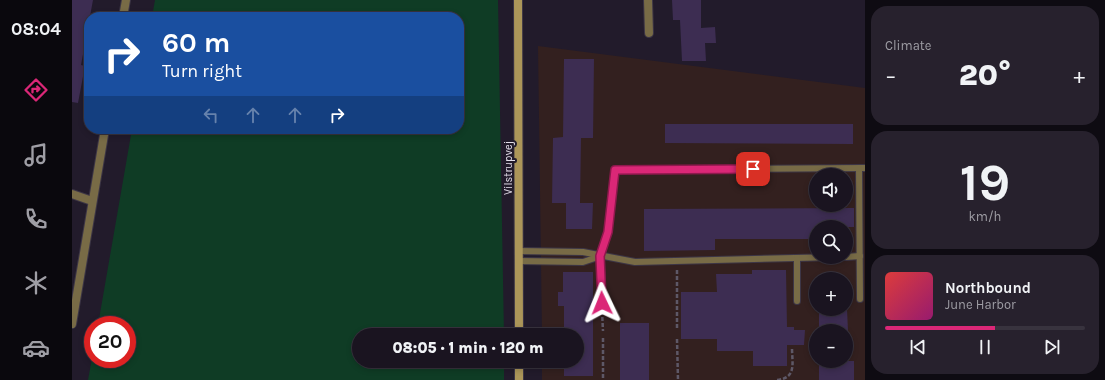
<!DOCTYPE html>
<html lang="en">
<head>
<meta charset="utf-8">
<style>
  :root { --surface:#1a1420; --page:#27212d; --text:#f1f3f6; --muted:#9f9ea5; --line:#38333e; --accent:#db2777 }
  body { margin:0; font-family:Karla,sans-serif; background:var(--page); color:var(--text); height:100vh; display:flex; flex-direction:column; font-size:15px; white-space:nowrap }
  * { box-sizing:border-box; margin:0 }
  p { font-size:13px; color:var(--muted) }
  .icon { flex:none; width:22px; height:22px; fill:none; stroke:currentColor; stroke-width:2; stroke-linecap:round; stroke-linejoin:round }
  .map { position:relative; flex:1; overflow:hidden }
  .side { display:flex; flex-direction:column; gap:6px; padding:6px; background:#0e0b12; width:240px }
  .side>* { flex:none }
  .guide { position:absolute; left:12px; top:12px; width:380px; height:122px; border-radius:16px; box-shadow:0 2px 6px #0003,0 0 0 1px var(--line); background:#1a4fa0; color:#fff; overflow:hidden }
  .fabs { position:absolute; left:737px; top:168px; display:grid; gap:8px }
  .fabs a { display:grid; place-items:center; width:44px; height:44px; border-radius:50%; background:var(--surface); box-shadow:0 2px 6px #0003,0 0 0 1px var(--line); font-size:20px }
  .speed { position:absolute; left:12px; top:316px; display:flex; gap:8px; font-size:20px; font-weight:700; text-align:center }
  .speed>* { display:grid; place-content:center; width:52px; height:52px; border-radius:50%; background:var(--surface); box-shadow:0 2px 6px #0003,0 0 0 1px var(--line); line-height:1 }
  .speed .limit { border:6px solid #d22; background:#fff; color:#111 }
  .pin { position:absolute; display:grid; place-items:center; width:34px; height:34px; color:#fff; margin:-17px; border-radius:8px; box-shadow:0 2px 6px #0006 }
  .me { position:absolute; width:44px; margin:-22px; rotate:358deg; stroke-linejoin:round; filter:drop-shadow(0 0 3px #0008) }
  .turn { display:flex; align-items:center; gap:14px; height:84px; padding:0 12px; font-size:18px }
  .turn .icon { width:52px; height:52px; stroke-width:2.5 }
  .turn b { display:block; font-size:28px; line-height:34px }
  .lanes { display:flex; align-items:center; height:38px; padding:0 12px; background:#0003; justify-content:center; gap:20px; direction:ltr }
  .lanes .off { opacity:.35 }
  .big { font-size:30px; font-weight:800; line-height:1.1 }
  .side .tile { flex:1; display:flex; flex-direction:column; justify-content:center; gap:6px; min-width:0; padding:0 14px; border-radius:16px; background:var(--page) }
  .side .dial { align-items:center; gap:0 }
  .dial b { font-size:52px; line-height:1 }
  .song { display:flex; align-items:center; gap:12px }
  .cover { width:48px; height:48px; border-radius:6px; background:linear-gradient(135deg,hsl(0 70% 55%),hsl(320 70% 35%)) }
  .played { height:4px; border-radius:2px; background:linear-gradient(90deg,var(--accent) 55%,var(--line) 55%) }
  .keys { display:flex; justify-content:space-around; direction:ltr }
  .heat { display:flex; justify-content:space-between; align-items:center; font-size:22px; direction:ltr }
  .trip { position:absolute; left:280px; top:328px; width:232px; height:40px; border-radius:20px; background:var(--surface); box-shadow:0 2px 6px #0003,0 0 0 1px var(--line); font-weight:800; line-height:40px; text-align:center }
  main { display:flex; flex:1; min-height:0 }
  .tab-bar { display:flex; flex-direction:column; width:72px; justify-content:space-around; align-items:center; background:#0a080d; color:var(--muted) }
  .tab-bar .icon { width:28px; height:28px }
  .tab-bar .on { color:var(--accent) }
  .tab-bar b { font-size:18px; color:var(--text) }
  .map>svg:first-child { display:block }
</style>
</head>
<body>
<main>
<nav class="tab-bar">
<b>08:04</b>
<svg class="icon on" aria-label="directions" viewBox="0 0 24 24"><path d="M12 3l9 9-9 9-9-9zM9 14v-3h6M13 9l2 2-2 2"/></svg>
<svg class="icon" aria-label="music" viewBox="0 0 24 24"><path d="M9 18V5l10-2v13"/><circle cx="6" cy="18" r="3"/><circle cx="16" cy="16" r="3"/></svg>
<svg class="icon" aria-label="phone" viewBox="0 0 24 24"><path d="M5 4h4l2 5-3 2q2 4 5 5l2-3 5 2v4C11 20 4 13 5 4z"/></svg>
<svg class="icon" aria-label="climate" viewBox="0 0 24 24"><path d="M12 3v18M4 7l16 10M4 17L20 7"/></svg>
<svg class="icon" aria-label="car" viewBox="0 0 24 24"><path d="M5 17H2v-5l4-1 3-4h7l3 4 3 1v5h-3M9 17h6M6 11h13"/><circle cx="7" cy="17" r="2"/><circle cx="17" cy="17" r="2"/></svg>
</nav>
<div class="map">
<svg width="793" height="380" viewBox="0 0 793 380">
  <rect width="100%" height="100%" fill="#221b2b"/>
  <!-- commercial -->
  <path fill="#33201f" fill-rule="evenodd" d="M466,46L793,88V380H470V361H505V335H470ZM744,175H774V205H744ZM744,227H774V257H744ZM744,279H774V309H744ZM744,331H774V361H744Z"/>
  <!-- green -->
  <path fill="#0f3c25" d="M83,0H426L432,335H287V361H432V380H16L21,353V359H55V325H26L60,129H387V17H80Z"/>
  <!-- building -->
  <g fill="#3d2d52">
    <path d="M0,0H21L9,65L13,66L6,103L0,102Z"/>
    <path d="M600,0H629V28L643,27L644,43H633L634,61H610L608,20H601Z"/>
    <path d="M492,59H522L521,138H509L508,203H521L520,229H494V203H480L481,138L491,137Z"/>
    <path d="M593,124H781V144L593,143Z"/>
    <path d="M782,208V227H744V239H643V250L572,251V209Z"/>
    <path d="M680,270H714L715,327H722V330H733L732,345H715V366H681V351H645V339H609V292H645L644,274H680Z"/>
    <path d="M491,272H521V376H492V361H505V335H492V306H486V292H491Z"/>
    <path d="M747,309H775L776,331H747Z"/>
    <rect x="548" y="323" width="29" height="57"/>
    <rect x="747" y="361" width="35" height="19"/>
  </g>
  <g fill="none" stroke-linecap="round" stroke-linejoin="round">
    <!-- lane casing -->
    <g stroke="#3d3646" stroke-width="8">
      <g id="lane">
        <path d="M787,168L788,299"/>
        <path d="M447,251L511,252L563,262L766,257"/>
        <path d="M774,257L788,256"/>
        <path d="M725,258V301"/>
        <path d="M447,261L511,262L529,256"/>
        <path d="M530,303L529,256L536,232L543,170L793,168"/>
      </g>
    </g>
    <!-- street casing -->
    <g stroke="#3d3646" stroke-width="10">
      <g id="street">
        <path d="M576,0L577,33"/>
        <path d="M51,17L54,0"/>
        <path d="M0,194L20,201"/>
        <path d="M0,324L33,129"/>
      </g>
    </g>
    <!-- secondary casing -->
    <g stroke="#3d3646" stroke-width="10">
      <g id="secondary">
        <path d="M446,0L447,335"/>
        <path d="M447,380V361"/>
      </g>
    </g>
    <!-- path -->
    <g stroke="#5e5867" stroke-width="2.5" stroke-dasharray="4 2" stroke-linecap="butt">
      <path d="M605,270V328"/>
      <path d="M530,311L531,331"/>
      <path d="M531,338V380"/>
      <path d="M605,339L606,380"/>
      <path d="M705,380C725,378 720,363 720,348"/>
    </g>
    <!-- lane -->
    <use href="#lane" stroke="#786b46" stroke-width="6"/>
    <!-- street -->
    <use href="#street" stroke="#786b46" stroke-width="8"/>
    <!-- secondary -->
    <use href="#secondary" stroke="#ac9659" stroke-width="8"/>
  </g>
  <g fill="none" stroke-linecap="round" stroke-linejoin="round">
    <!-- route casing -->
    <g stroke="#8e194d" stroke-width="10">
      <path id="route" d="M530,303L528,256L536,232L543,170L681,169"/>
    </g>
    <!-- route -->
    <use href="#route" stroke="#db2777" stroke-width="7"/>
  </g>
  <g text-anchor="middle" stroke-width="4" stroke-linejoin="round" paint-order="stroke">
    <!-- street labels -->
    <g font-size="11" fill="#e3deea" stroke="#221b2b">
      <text transform="translate(436 168) rotate(-90)" y="4">Vilstrupvej</text>
    </g>
  </g>
</svg>
<div class="fabs">
<a><svg class="icon" aria-label="sound" viewBox="0 0 24 24"><path d="M4 9h4l5-4v14l-5-4H4zM17 9q2 3 0 6"/></svg></a>
<a><svg class="icon" aria-label="search" viewBox="0 0 24 24"><circle cx="10" cy="10" r="6"/><path d="M15 15l6 6"/></svg></a>
<a>+</a>
<a>−</a>
</div>
<div class="speed"><div class="limit">20</div></div>
<div class="pin" style="left:681px;top:169px;background:#d93025"><svg class="icon" aria-label="arrive" viewBox="0 0 24 24"><path d="M6 21V4h12l-3 4 3 4H6"/></svg></div>
<svg class="me" style="left:530px;top:303px" viewBox="-20 -20 40 40"><path d="M0-17L14 15 0 8-14 15z" fill="#db2777" stroke="#fff" stroke-width="4"/></svg>
<div class="trip">08:05 · 1 min · 120 m</div>
<div class="guide">
<div class="turn"><svg class="icon" aria-label="right" viewBox="0 0 24 24"><path d="M7 20v-9h11M14 6l5 5-5 5"/></svg><div><b>60 m</b>Turn right</div></div>
<div class="lanes"><svg class="icon off" aria-label="left" viewBox="0 0 24 24"><path d="M17 20v-9H6M10 6l-5 5 5 5"/></svg><svg class="icon off" aria-label="ahead" viewBox="0 0 24 24"><path d="M12 20V5M6 11l6-6 6 6"/></svg><svg class="icon off" aria-label="ahead" viewBox="0 0 24 24"><path d="M12 20V5M6 11l6-6 6 6"/></svg><svg class="icon" aria-label="right" viewBox="0 0 24 24"><path d="M7 20v-9h11M14 6l5 5-5 5"/></svg></div>
</div>
</div>
<section class="side">
<div class="tile"><p>Climate</p>
<div class="heat"><a>−</a><b class="big">20°</b><a>+</a></div>
</div>
<div class="tile dial"><b>19</b><p>km/h</p></div>
<div class="tile">
<div class="song"><i class="cover"></i><div><b>Northbound</b><p>June Harbor</p></div></div>
<div class="played"></div>
<div class="keys"><svg class="icon" aria-label="previous" viewBox="0 0 24 24"><path d="M18 5L8 12l10 7zM5 5v14"/></svg><svg class="icon" aria-label="pause" viewBox="0 0 24 24"><path d="M8 5v14M16 5v14"/></svg><svg class="icon" aria-label="next" viewBox="0 0 24 24"><path d="M6 5l10 7-10 7zM19 5v14"/></svg></div>
</div>
</section>
</main>
</body>
</html>
